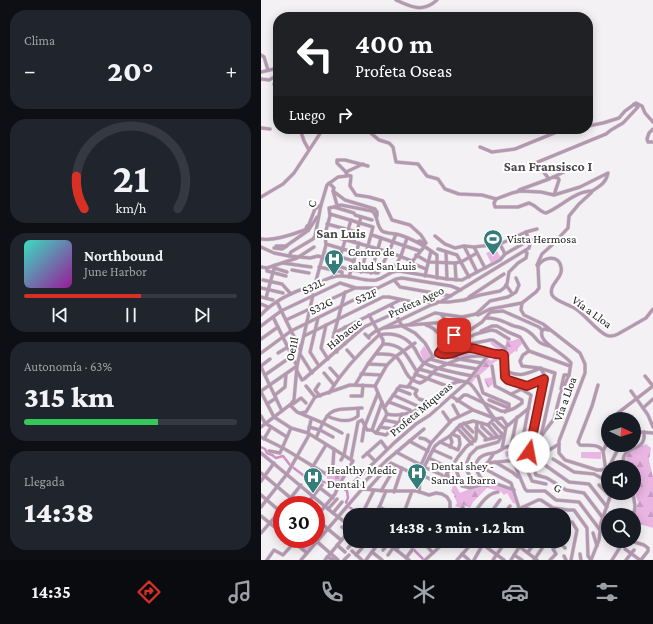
<!DOCTYPE html>
<html lang="es">
<head>
<meta charset="utf-8">
<style>
  :root { --surface:#171b24; --page:#20242c; --text:#f1f3f6; --muted:#9ea1a6; --line:#363941; --accent:#d93025 }
  body { margin:0; font-family:"Crimson Pro",serif; background:var(--page); color:var(--text); height:100vh; display:flex; flex-direction:column; font-size:15px; white-space:nowrap }
  * { box-sizing:border-box; margin:0 }
  p { font-size:13px; color:var(--muted) }
  .icon { flex:none; width:22px; height:22px; fill:none; stroke:currentColor; stroke-width:2; stroke-linecap:round; stroke-linejoin:round }
  .map { position:relative; flex:1; overflow:hidden }
  .side { display:flex; flex-direction:column; gap:10px; padding:10px; background:#0d0f14; width:261px }
  .side>* { flex:none }
  .guide { position:absolute; left:12px; top:12px; width:320px; height:122px; border-radius:16px; box-shadow:0 2px 10px #0003; background:#202124; color:#fff; overflow:hidden }
  .needle { width:26px; rotate:94deg }
  .buttons { position:absolute; left:340px; top:412px; display:grid; gap:8px }
  .buttons a { display:grid; place-items:center; width:40px; height:40px; border-radius:50%; background:var(--surface); box-shadow:0 2px 10px #0003; font-size:20px }
  .speed { position:absolute; left:12px; top:496px; display:flex; gap:8px; font-size:20px; font-weight:700; text-align:center }
  .speed>* { display:grid; place-content:center; width:52px; height:52px; border-radius:50%; background:var(--surface); box-shadow:0 2px 10px #0003; line-height:1 }
  .speed .limit { border:6px solid #d22; background:#fff; color:#111 }
  .pin { position:absolute; display:grid; place-items:center; width:34px; height:34px; color:#fff; margin:-17px; border-radius:8px; box-shadow:0 2px 6px #0006 }
  .me { position:absolute; width:44px; margin:-22px; rotate:12deg; stroke-linejoin:round; filter:drop-shadow(0 0 3px #0008) }
  .turn { display:flex; align-items:center; gap:14px; height:84px; padding:0 16px; font-size:18px }
  .turn .icon { width:52px; height:52px; stroke-width:2.5 }
  .turn b { display:block; font-size:28px; line-height:34px }
  .then { display:flex; align-items:center; height:38px; padding:0 16px; background:#0003; gap:8px; font-size:15px }
  .big { font-size:30px; font-weight:800; line-height:1.1 }
  .side .card { flex:1; display:flex; flex-direction:column; justify-content:center; gap:6px; min-width:0; padding:0 14px; border-radius:16px; background:var(--page) }
  .side .dial { align-items:center; gap:0 }
  .dial svg { height:104px; overflow:visible; fill:none; stroke:var(--line); stroke-width:7; stroke-linecap:round; text-anchor:middle }
  .dial text { fill:var(--text); stroke:none }
  .song { display:flex; align-items:center; gap:12px }
  .cover { width:48px; height:48px; border-radius:6px; background:linear-gradient(135deg,hsl(170 70% 55%),hsl(300 70% 35%)) }
  .played { height:4px; border-radius:2px; background:linear-gradient(90deg,var(--accent) 55%,var(--line) 55%) }
  .keys { display:flex; justify-content:space-around; direction:ltr }
  .heat { display:flex; justify-content:space-between; align-items:center; font-size:22px; direction:ltr }
  .charge { height:6px; border-radius:3px; background:linear-gradient(90deg,#34c759 63%,var(--line) 0) }
  .trip { position:absolute; left:82px; top:508px; width:228px; height:40px; border-radius:16px; background:var(--surface); box-shadow:0 2px 10px #0003; font-weight:800; line-height:40px; text-align:center }
  .menu { display:flex; height:64px; justify-content:space-around; align-items:center; background:#090b0e; color:var(--muted) }
  .menu .icon { width:28px; height:28px }
  .menu .current { color:var(--accent) }
  .menu b { font-size:18px; color:var(--text) }
  main { display:flex; flex:1; min-height:0 }
  .map>svg:first-child { display:block }
</style>
</head>
<body>
<main>
<section class="side">
<div class="card"><p>Clima</p>
<div class="heat"><a>−</a><b class="big">20°</b><a>+</a></div>
</div>
<div class="card dial"><svg viewBox="0 0 100 80">
<path d="M14 69A42 42 0 1 1 86 69"/>
<path d="M14 69A42 42 0 0 1 8 44" stroke="#d93025"/>
<text x="50" y="56" font-size="32" font-weight="700">21</text>
<text x="50" y="72" font-size="11">km/h</text>
</svg></div>
<div class="card">
<div class="song"><i class="cover"></i><div><b>Northbound</b><p>June Harbor</p></div></div>
<div class="played"></div>
<div class="keys"><svg class="icon" aria-label="previous" viewBox="0 0 24 24"><path d="M18 5L8 12l10 7zM5 5v14"/></svg><svg class="icon" aria-label="pause" viewBox="0 0 24 24"><path d="M8 5v14M16 5v14"/></svg><svg class="icon" aria-label="next" viewBox="0 0 24 24"><path d="M6 5l10 7-10 7zM19 5v14"/></svg></div>
</div>
<div class="card"><p>Autonomía · 63%</p><b class="big">315 km</b><div class="charge"></div></div>
<div class="card"><p>Llegada</p><b class="big">14:38</b></div>
</section>
<div class="map">
<svg width="392" height="560" viewBox="0 0 392 560">
  <defs>
    <pattern id="forest-firs" width="22" height="20" patternUnits="userSpaceOnUse"><rect width="22" height="20" fill="#e9b5e3"/><path d="M5 1l3.5 6h-7zM16 11l3.5 6h-7z" fill="#c89bc3"/></pattern>
    <pattern id="cemetery-stones" width="16" height="16" patternUnits="userSpaceOnUse"><rect width="16" height="16" fill="#e9b5e3"/><path d="M2 7V4a2 2 0 0 1 4 0v3zM10 15v-3a2 2 0 0 1 4 0v3z" fill="#c89bc3"/></pattern>
    <pattern id="park-crowns" width="20" height="18" patternUnits="userSpaceOnUse"><rect width="20" height="18" fill="#e9b5e3"/><path d="M2 6a3 3 0 1 1 6 0M12 15a3 3 0 1 1 6 0" fill="none" stroke="#c89bc3"/></pattern>
  </defs>
  <rect width="100%" height="100%" fill="#f4f1f4"/>
  <!-- built -->
  <path fill="#ede3eb" d="M19,513L21,515V531L11,522Z"/>
  <!-- grass -->
  <g fill="#e9b5e3">
    <path d="M235,249L240,258L230,263L225,253Z"/>
    <path d="M64,251L77,255L76,261L62,258Z"/>
    <path d="M163,346L170,357L163,361L159,352Z"/>
    <path d="M156,414L158,418L146,423L144,418Z"/>
    <path d="M258,447L259,453L245,457L244,452Z"/>
    <path d="M320,452H340V459L320,458Z"/>
  </g>
  <!-- forest -->
  <g fill="url(#forest-firs)">
    <path d="M259,338L262,343L257,348L256,352L254,351L249,355L244,370V356L243,353H238V350C234,347 230,346 229,341L245,350L247,349L244,346L245,344V339L251,341Z"/>
    <path d="M200,352L216,355L198,358L190,356V354Z"/>
    <path d="M241,354V358C230,363 228,368 220,374C216,377 214,378 211,383L208,382L225,360L229,359L230,361L237,355Z"/>
    <path d="M231,377L232,384L227,388L223,379Z"/>
    <path d="M385,444L390,448L388,460L392,477V528L375,523L373,516L377,502L373,490V467H366L364,461L366,454Z"/>
    <path d="M231,483L252,490L257,504L252,503L246,493L243,495L239,491L226,488L212,502L209,508L203,505L200,508L194,506L196,503L193,496L194,495L190,491L192,486H195L199,493L206,490Z"/>
  </g>
  <!-- cemetery -->
  <path fill="url(#cemetery-stones)" d="M73,466L84,472L76,484L71,482H66V475Z"/>
  <!-- park -->
  <path fill="url(#park-crowns)" d="M36,539H50L53,542L45,551L33,542Z"/>
  <g fill="none" stroke-linecap="round" stroke-linejoin="round">
    <!-- river -->
    <g stroke="#cd8fc5" stroke-width="2.5">
      <path d="M0,447L4,449L6,453L11,455L15,458L22,456L29,465"/>
      <path d="M30,466L46,478L56,484L59,478L62,482L70,483"/>
      <path d="M79,486L86,491L87,498L85,502L88,507L100,515"/>
      <path d="M144,541L163,560"/>
    </g>
    <!-- minor casing -->
    <g stroke="#cfcccf" stroke-width="4">
      <g id="minor">
        <path d="M135,0C150,7 162,13 176,0"/>
        <path d="M0,55L3,57L7,70"/>
        <path d="M0,72L17,68"/>
        <path d="M0,79L8,80L17,75"/>
        <path d="M13,84L17,82"/>
        <path d="M327,126L342,123L358,118L364,111L375,103L381,106L384,113L392,122"/>
        <path d="M0,128L9,129"/>
        <path d="M39,129L43,141L48,150"/>
        <path d="M105,129L118,140L128,143L132,147L135,162L157,164L166,176L177,179L184,189L198,194L221,195L235,199L251,193L259,191L280,192L293,195"/>
        <path d="M392,129L388,133L386,139L387,142H392"/>
        <path d="M219,147L231,152L254,149L303,129"/>
        <path d="M272,164L345,134L350,130L362,123L377,107L373,104"/>
        <path d="M272,164L278,166L288,179L303,172"/>
        <path d="M85,172L76,163V160H84L107,166"/>
        <path d="M85,172L102,164"/>
        <path d="M86,175L90,176L89,186L95,195L108,197L122,201L131,220L149,225L160,235L165,243L164,244L159,241L156,242"/>
        <path d="M292,177L297,178L298,180L293,195L319,187L347,173C345,183 339,186 331,191L330,193L318,204L308,216L307,228L291,245L281,254L276,265L277,266L278,288L275,292L261,303L260,310L263,315L282,324L319,353L324,364V373L298,441V453L304,460L336,470H340L347,468"/>
        <path d="M68,183L73,188L72,191"/>
        <path d="M258,190L288,179"/>
        <path d="M0,197L22,184L33,173L62,129"/>
        <path d="M235,199L233,203L234,207H257L268,203C276,206 279,212 285,213C300,207 314,191 331,191"/>
        <path d="M76,205L72,191L84,200L114,209L116,212V216"/>
        <path d="M73,207L80,205L111,211C117,215 115,225 121,231C126,234 133,233 139,235C153,239 165,247 176,255V278"/>
        <path d="M69,214L112,227L100,272"/>
        <path d="M94,215L111,220"/>
        <path d="M66,224L96,232"/>
        <path d="M47,231L56,217"/>
        <path d="M64,234L128,252L151,261"/>
        <path d="M111,235L159,251"/>
        <path d="M174,236L184,244L194,248L203,246L213,247L239,244L265,232L276,229"/>
        <path d="M0,239C11,241 30,235 41,231L45,229L46,226"/>
        <path d="M93,242L100,217"/>
        <path d="M65,244L95,253"/>
        <path d="M239,244L244,254"/>
        <path d="M15,246H25L45,232L54,209L60,205"/>
        <path d="M203,246L216,272"/>
        <path d="M0,247L13,253L28,256"/>
        <path d="M213,247L224,268"/>
        <path d="M13,248L21,249L26,246"/>
        <path d="M177,249L196,255L208,277"/>
        <path d="M185,252L186,279"/>
        <path d="M155,255L167,262L194,263L200,262L216,253"/>
        <path d="M79,257L93,261"/>
        <path d="M77,262L57,256L49,258L28,256L30,252L52,239L54,236L60,205L66,185L77,177L86,176L85,172"/>
        <path d="M22,263L50,267"/>
        <path d="M150,263L165,269"/>
        <path d="M194,263L195,280"/>
        <path d="M135,265L149,271"/>
        <path d="M76,266L90,270L117,273L128,252L135,234"/>
        <path d="M277,266C282,257 298,254 300,267C303,278 287,284 291,295C295,302 308,304 315,309C323,314 337,332 345,335C349,337 353,336 357,334L385,318L392,309"/>
        <path d="M0,267L6,268L36,258L53,247"/>
        <path d="M58,267L81,272V276"/>
        <path d="M6,268V271L25,276"/>
        <path d="M13,268L26,272"/>
        <path d="M31,270L48,273"/>
        <path d="M131,271L140,256L146,238"/>
        <path d="M110,273L120,238"/>
        <path d="M151,273L150,263L163,247"/>
        <path d="M164,276L170,251"/>
        <path d="M72,277L75,271L90,220"/>
        <path d="M88,277L98,243"/>
        <path d="M2,280L21,284L30,294"/>
        <path d="M133,280L139,287L190,296"/>
        <path d="M54,284L65,245L64,234L69,216L68,208L73,207L93,213"/>
        <path d="M245,285L250,292"/>
        <path d="M0,288L22,293"/>
        <path d="M0,297L12,300"/>
        <path d="M208,297L243,274"/>
        <path d="M5,298L14,265"/>
        <path d="M181,301L268,248L269,244L265,232"/>
        <path d="M16,302L39,349"/>
        <path d="M0,304L7,307"/>
        <path d="M130,305L141,326L154,333L164,343L172,357"/>
        <path d="M230,312L242,311L278,327L281,330"/>
        <path d="M180,314L194,332"/>
        <path d="M215,314L217,315L229,309L261,303"/>
        <path d="M0,315C13,300 34,291 53,285C62,281 69,276 79,276C91,275 103,282 115,280C124,278 128,271 138,271L186,279L201,280L239,260L244,254L267,241L276,238"/>
        <path d="M108,315L122,340V344"/>
        <path d="M57,318L49,352L58,366"/>
        <path d="M226,318C239,318 242,322 253,326C259,327 263,328 268,332C278,339 273,342 288,346"/>
        <path d="M25,320L94,288"/>
        <path d="M65,325L60,348L67,359"/>
        <path d="M149,325L186,322"/>
        <path d="M165,325C173,327 182,337 185,344"/>
        <path d="M0,326L20,311L79,283L95,288H116"/>
        <path d="M200,327L209,330L221,322L231,310"/>
        <path d="M123,328L147,325L174,313L201,317L215,314L229,301L247,297L255,292L258,285L255,278"/>
        <path d="M116,331L170,305L176,303"/>
        <path d="M220,331L231,326H236L247,332L259,337L268,351"/>
        <path d="M73,333L139,300"/>
        <path d="M104,334L108,338"/>
        <path d="M118,335C133,332 145,336 154,349C156,353 159,359 162,362C169,368 201,374 211,376"/>
        <path d="M43,336L122,297H128L152,302H188L203,300L219,295L239,291L243,288L246,284L248,272L257,263L265,258L266,253L264,251"/>
        <path d="M92,336L95,322"/>
        <path d="M107,337L116,330"/>
        <path d="M0,339L17,327"/>
        <path d="M84,344L82,338L84,327"/>
        <path d="M122,344C143,344 145,355 156,372"/>
        <path d="M184,346H189L215,334L230,330L235,331L248,339"/>
        <path d="M188,348L229,340H232L245,349"/>
        <path d="M86,350L93,358"/>
        <path d="M76,352L71,342L84,292"/>
        <path d="M0,353L30,331L135,279L141,278L190,286L200,290"/>
        <path d="M17,353L27,347"/>
        <path d="M178,353L198,359L221,363"/>
        <path d="M39,354L51,373"/>
        <path d="M115,354C121,354 128,353 134,356C145,364 141,378 159,383C170,379 169,372 178,368C190,361 212,353 226,357"/>
        <path d="M183,355C203,349 208,347 229,353"/>
        <path d="M169,359L187,364L216,369"/>
        <path d="M107,364L126,365"/>
        <path d="M0,366L9,359"/>
        <path d="M309,366L268,351L262,355L259,361L261,366L278,368L294,373L280,436L278,457L281,463L308,482L328,484L346,507"/>
        <path d="M0,367L21,411"/>
        <path d="M69,368L78,378"/>
        <path d="M158,369L200,381"/>
        <path d="M280,369L284,376L268,452L270,462L275,475L286,478L305,490L323,493L342,518"/>
        <path d="M243,370C259,378 265,374 280,368"/>
        <path d="M36,371L41,380L43,379L103,327L156,303"/>
        <path d="M63,373L73,385"/>
        <path d="M100,374L120,375"/>
        <path d="M154,374L186,386"/>
        <path d="M4,375L31,356"/>
        <path d="M217,376L222,393L248,404V408L244,412"/>
        <path d="M384,376L392,386"/>
        <path d="M58,384L54,390L59,396"/>
        <path d="M94,385L107,364L122,344"/>
        <path d="M337,385L331,406L317,442L319,445C327,446 337,443 342,451L347,485"/>
        <path d="M45,386L54,397"/>
        <path d="M114,386L126,414C136,417 152,413 161,407C173,400 192,374 208,383C214,386 227,411 233,418C236,422 240,425 244,429"/>
        <path d="M114,386L126,365L134,357L154,343"/>
        <path d="M147,386L156,390L154,394L156,397"/>
        <path d="M136,389L149,394"/>
        <path d="M260,389L270,395L261,443C256,446 250,446 245,447C240,449 238,452 233,453L224,467L226,470L250,483L259,511L262,515"/>
        <path d="M300,389L303,375H308"/>
        <path d="M0,391L36,366L12,317"/>
        <path d="M370,391L387,415L392,427"/>
        <path d="M0,392L13,417L30,428L47,433L92,461L78,485L74,494L55,517"/>
        <path d="M68,393C82,370 98,353 118,335"/>
        <path d="M250,394L283,379"/>
        <path d="M14,395L24,387L25,374"/>
        <path d="M132,395L161,408"/>
        <path d="M90,396H101L102,385"/>
        <path d="M190,396L212,410L233,418"/>
        <path d="M158,399L168,402"/>
        <path d="M228,400L248,408"/>
        <path d="M196,401L203,395H206L240,411C249,412 254,408 261,403V400L234,386L231,366"/>
        <path d="M128,402L149,410L150,412"/>
        <path d="M6,404L15,398"/>
        <path d="M32,404L40,398L45,403"/>
        <path d="M29,405L36,412L62,423L81,433"/>
        <path d="M192,405L198,416"/>
        <path d="M123,408L139,386L147,387L156,372L163,363L176,354L193,335"/>
        <path d="M382,408L392,399"/>
        <path d="M182,412L189,422"/>
        <path d="M40,413L45,412L54,397L89,385L114,386"/>
        <path d="M0,416L4,423L26,437"/>
        <path d="M66,416C75,420 88,424 97,416V408"/>
        <path d="M234,419L241,418L246,425"/>
        <path d="M349,419L392,386"/>
        <path d="M123,420L138,423"/>
        <path d="M203,423L212,432"/>
        <path d="M221,423V427L233,438"/>
        <path d="M232,424L242,435"/>
        <path d="M199,425L214,441"/>
        <path d="M227,425L237,437"/>
        <path d="M0,427L30,404L33,400L36,366L52,295"/>
        <path d="M48,427L59,430L72,437"/>
        <path d="M119,427L132,429"/>
        <path d="M196,428L211,444"/>
        <path d="M215,428L225,438"/>
        <path d="M111,430L115,433L125,435L138,423L141,414"/>
        <path d="M47,433L50,420"/>
        <path d="M115,433L123,420L126,414"/>
        <path d="M373,434L380,432L392,433"/>
        <path d="M0,437L22,448L65,474L72,465L73,449"/>
        <path d="M55,438C69,407 67,410 101,408"/>
        <path d="M159,438L164,439L170,443"/>
        <path d="M3,439L10,427"/>
        <path d="M224,440L241,436"/>
        <path d="M101,441L103,428L117,393"/>
        <path d="M148,441L167,451"/>
        <path d="M179,442L197,450L199,444L198,437L191,434"/>
        <path d="M250,446L256,417"/>
        <path d="M189,447L191,442L189,436"/>
        <path d="M241,449L245,427L268,408"/>
        <path d="M172,450L190,458"/>
        <path d="M8,451L19,453L30,428"/>
        <path d="M342,451L345,445L347,425"/>
        <path d="M135,452L160,465"/>
        <path d="M285,452L298,444"/>
        <path d="M0,453L72,513L89,526"/>
        <path d="M106,453L114,461"/>
        <path d="M233,453C216,454 209,465 221,479L253,490"/>
        <path d="M102,457L120,441L126,449"/>
        <path d="M168,458L186,467"/>
        <path d="M261,458L271,481L285,484"/>
        <path d="M90,459L97,422L101,420L106,430H111L121,402"/>
        <path d="M292,459L313,472L333,474L346,481"/>
        <path d="M80,460L83,455L87,435"/>
        <path d="M252,461L264,489L266,491H284L295,500L318,502L339,530"/>
        <path d="M234,462L251,472L257,477"/>
        <path d="M226,463L257,460L268,452L293,419L299,395L308,375L310,363C303,353 277,343 281,331L283,329L288,330"/>
        <path d="M193,464L201,486L206,487L212,481"/>
        <path d="M163,467L181,475"/>
        <path d="M348,467L359,445"/>
        <path d="M363,467C357,442 386,456 383,432"/>
        <path d="M88,468L93,471"/>
        <path d="M0,473L38,505"/>
        <path d="M186,473L190,484"/>
        <path d="M161,475L163,467L174,446L179,442L189,436L199,425L212,421L227,425L231,421L233,418"/>
        <path d="M161,475L179,484L197,457L205,447L215,439L216,422"/>
        <path d="M46,476L65,445"/>
        <path d="M0,481L13,463"/>
        <path d="M212,481L206,471V462L209,455L216,448L237,442L242,435"/>
        <path d="M93,482L101,489L125,491H156L168,495L175,493L181,494L186,497L189,502V509L186,515"/>
        <path d="M338,485L349,496"/>
        <path d="M89,486L133,443L155,424L169,415L206,382L229,353L242,355L243,370L245,379L266,386"/>
        <path d="M98,487L126,460L163,429"/>
        <path d="M206,487L209,488L231,482"/>
        <path d="M59,488L72,498"/>
        <path d="M107,489L130,463L157,476H160"/>
        <path d="M120,491L133,469"/>
        <path d="M133,492L141,468"/>
        <path d="M158,492L160,465L170,443L191,420L212,410"/>
        <path d="M372,493L374,506L373,515"/>
        <path d="M0,495L21,513"/>
        <path d="M24,505L40,485"/>
        <path d="M45,505L61,485"/>
        <path d="M0,507L26,474L48,435"/>
        <path d="M118,507L135,515"/>
        <path d="M262,507L284,515"/>
        <path d="M67,509L76,499"/>
        <path d="M258,509L277,500H280L292,508L307,510H313L326,528L327,556L330,560"/>
        <path d="M102,512L113,490"/>
        <path d="M359,512L373,513"/>
        <path d="M72,513L81,502"/>
        <path d="M115,515L125,491"/>
        <path d="M142,515L151,491"/>
        <path d="M197,515L202,507"/>
        <path d="M212,515C218,506 226,493 237,492"/>
        <path d="M228,515L239,500"/>
        <path d="M242,515L249,506"/>
        <path d="M0,516L21,533"/>
        <path d="M55,519L80,540"/>
        <path d="M81,527L87,532"/>
        <path d="M0,533L21,509"/>
        <path d="M332,533L336,546"/>
        <path d="M29,539L46,553"/>
        <path d="M53,539L77,560"/>
        <path d="M124,541L148,560"/>
        <path d="M161,541L172,553"/>
        <path d="M217,541L243,560"/>
        <path d="M264,541L272,546"/>
        <path d="M370,541L383,545L387,548V551L380,560"/>
        <path d="M76,545L84,552"/>
        <path d="M301,545L306,539L303,536"/>
        <path d="M259,547L276,560"/>
        <path d="M87,548L93,541"/>
        <path d="M364,549L379,560"/>
        <path d="M122,550L127,544"/>
        <path d="M135,550L142,542"/>
        <path d="M91,551L101,560"/>
        <path d="M111,552L121,560"/>
        <path d="M267,552L275,541"/>
        <path d="M201,554L208,560"/>
        <path d="M319,554L320,560"/>
        <path d="M95,555L107,541"/>
        <path d="M127,555L132,548"/>
        <path d="M253,555L261,560"/>
        <path d="M303,556L305,560"/>
        <path d="M66,557L73,560"/>
        <path d="M145,558L151,550"/>
        <path d="M6,560L13,550L22,555L33,543"/>
        <path d="M40,560L101,489"/>
        <path d="M64,560L89,530"/>
        <path d="M83,560L88,555"/>
        <path d="M105,560L114,548L107,541"/>
        <path d="M164,560L185,541"/>
        <path d="M196,560L213,541"/>
        <path d="M213,560L222,544"/>
        <path d="M232,560L245,541"/>
        <path d="M250,560L262,541"/>
        <path d="M273,560L286,541"/>
        <path d="M289,560L295,554L292,549L299,543L304,548"/>
        <path d="M310,560L316,530L311,522"/>
        <path d="M330,560L338,540L340,523L349,497V493"/>
        <path d="M351,560L363,541"/>
        <path d="M365,560L373,550"/>
      </g>
    </g>
    <!-- minor -->
    <use href="#minor" stroke="#b498b0" stroke-width="3"/>
  </g>
  <g fill="none" stroke-linecap="round" stroke-linejoin="round">
    <!-- route casing -->
    <g stroke="#8d1f18" stroke-width="10">
      <path id="route" d="M193,335L178,353C188,357 196,350 206,348C218,347 229,356 241,354L243,355L244,377L247,380L266,386L283,379L268,452"/>
    </g>
    <!-- route -->
    <use href="#route" stroke="#d93025" stroke-width="7"/>
  </g>
  <!-- icons -->
  <defs>
    <g id="stadium-pin" transform="scale(1)"><path d="M0 17L-7.5 6A9.5 9.5 0 1 1 7.5 6Z" fill="#347d7c" stroke="#fff"/><path d="M0-5a6.5 5 0 1 0 0 10a6.5 5 0 1 0 0-10ZM-3.5-1.8h7v3.6h-7Z" fill="#fff"/></g>
    <g id="hospital-pin" transform="scale(1)"><path d="M0 17L-7.5 6A9.5 9.5 0 1 1 7.5 6Z" fill="#347d7c" stroke="#fff"/><path d="M-5-5h3v3.5h4V-5h3V5h-3V1.5h-4V5h-3Z" fill="#fff"/></g>
  </defs>
  <g fill-rule="evenodd">
    <use href="#stadium-pin" x="232" y="239"/>
    <use href="#hospital-pin" x="73" y="259"/>
    <use href="#hospital-pin" x="156" y="473"/>
    <use href="#hospital-pin" x="52" y="477"/>
  </g>
  <g text-anchor="middle" stroke-width="4" stroke-linejoin="round" paint-order="stroke">
    <!-- street labels -->
    <g font-size="12" fill="#242324" stroke="#fff">
      <text transform="translate(51 204) rotate(-77)" y="4">C</text>
      <text transform="translate(52 286) rotate(-26)" y="4">S32L</text>
      <text transform="translate(105 296) rotate(-24)" y="4">S32F</text>
      <text transform="translate(155 302) rotate(-25)" y="4">Profeta Ageo</text>
      <text transform="translate(60 306) rotate(-26)" y="4">S32G</text>
      <text transform="translate(331 312) rotate(36)" y="4">Vía a Lloa</text>
      <text transform="translate(83 334) rotate(-39)" y="4">Habacuc</text>
      <text transform="translate(31 349) rotate(-78)" y="4">Oe11l</text>
      <text transform="translate(304 399) rotate(-70)" y="4">Via a Lloa</text>
      <text transform="translate(160 409) rotate(-40)" y="4">Profeta Miqueas</text>
      <text transform="translate(297 488) rotate(28)" y="4">G</text>
    </g>
    <!-- poi labels -->
    <g font-size="12" fill="#242324" stroke="#fff" text-anchor="start">
      <text x="246" y="243">Vista Hermosa</text>
      <text x="87" y="256">Centro de<tspan x="87" dy="14">salud San Luis</tspan></text>
      <text x="170" y="470">Dental shey -<tspan x="170" dy="14">Sandra Ibarra</tspan></text>
      <text x="66" y="474">Healthy Medic<tspan x="66" dy="14">Dental 1</tspan></text>
    </g>
    <!-- quarter labels -->
    <g font-size="14" font-weight="bold" fill="#494749" stroke="#fff">
      <text x="287" y="171">San Fransisco I</text>
      <text x="80" y="238">San Luis</text>
    </g>
  </g>
</svg>
<div class="buttons">
<a><svg class="needle" viewBox="-14 -14 28 28"><path d="M0-13l5 13h-10z" fill="#e53935"/><path d="M0 13l5-13h-10z" fill="#9ea1a6"/></svg></a>
<a><svg class="icon" aria-label="sound" viewBox="0 0 24 24"><path d="M4 9h4l5-4v14l-5-4H4zM17 9q2 3 0 6"/></svg></a>
<a><svg class="icon" aria-label="search" viewBox="0 0 24 24"><circle cx="10" cy="10" r="6"/><path d="M15 15l6 6"/></svg></a>
</div>
<div class="speed"><div class="limit">30</div></div>
<div class="pin" style="left:193px;top:335px;background:#d93025"><svg class="icon" aria-label="arrive" viewBox="0 0 24 24"><path d="M6 21V4h12l-3 4 3 4H6"/></svg></div>
<svg class="me" style="left:268px;top:452px" viewBox="-20 -20 40 40"><circle r="19" fill="#fff"/><path d="M0-13L10 11 0 6-10 11z" fill="#d93025"/></svg>
<div class="trip">14:38 · 3 min · 1.2 km</div>
<div class="guide">
<div class="turn"><svg class="icon" aria-label="left" viewBox="0 0 24 24"><path d="M17 20v-9H6M10 6l-5 5 5 5"/></svg><div><b>400 m</b>Profeta Oseas</div></div>
<div class="then">Luego<svg class="icon" aria-label="right" viewBox="0 0 24 24"><path d="M7 20v-9h11M14 6l5 5-5 5"/></svg></div>
</div>
</div>
</main>
<nav class="menu">
<b>14:35</b>
<svg class="icon current" aria-label="directions" viewBox="0 0 24 24"><path d="M12 3l9 9-9 9-9-9zM9 14v-3h6M13 9l2 2-2 2"/></svg>
<svg class="icon" aria-label="music" viewBox="0 0 24 24"><path d="M9 18V5l10-2v13"/><circle cx="6" cy="18" r="3"/><circle cx="16" cy="16" r="3"/></svg>
<svg class="icon" aria-label="phone" viewBox="0 0 24 24"><path d="M5 4h4l2 5-3 2q2 4 5 5l2-3 5 2v4C11 20 4 13 5 4z"/></svg>
<svg class="icon" aria-label="climate" viewBox="0 0 24 24"><path d="M12 3v18M4 7l16 10M4 17L20 7"/></svg>
<svg class="icon" aria-label="car" viewBox="0 0 24 24"><path d="M5 17H2v-5l4-1 3-4h7l3 4 3 1v5h-3M9 17h6M6 11h13"/><circle cx="7" cy="17" r="2"/><circle cx="17" cy="17" r="2"/></svg>
<svg class="icon" aria-label="filters" viewBox="0 0 24 24"><path d="M4 7h16M4 17h16"/><circle cx="9" cy="7" r="2"/><circle cx="15" cy="17" r="2"/></svg>
</nav>
</body>
</html>
